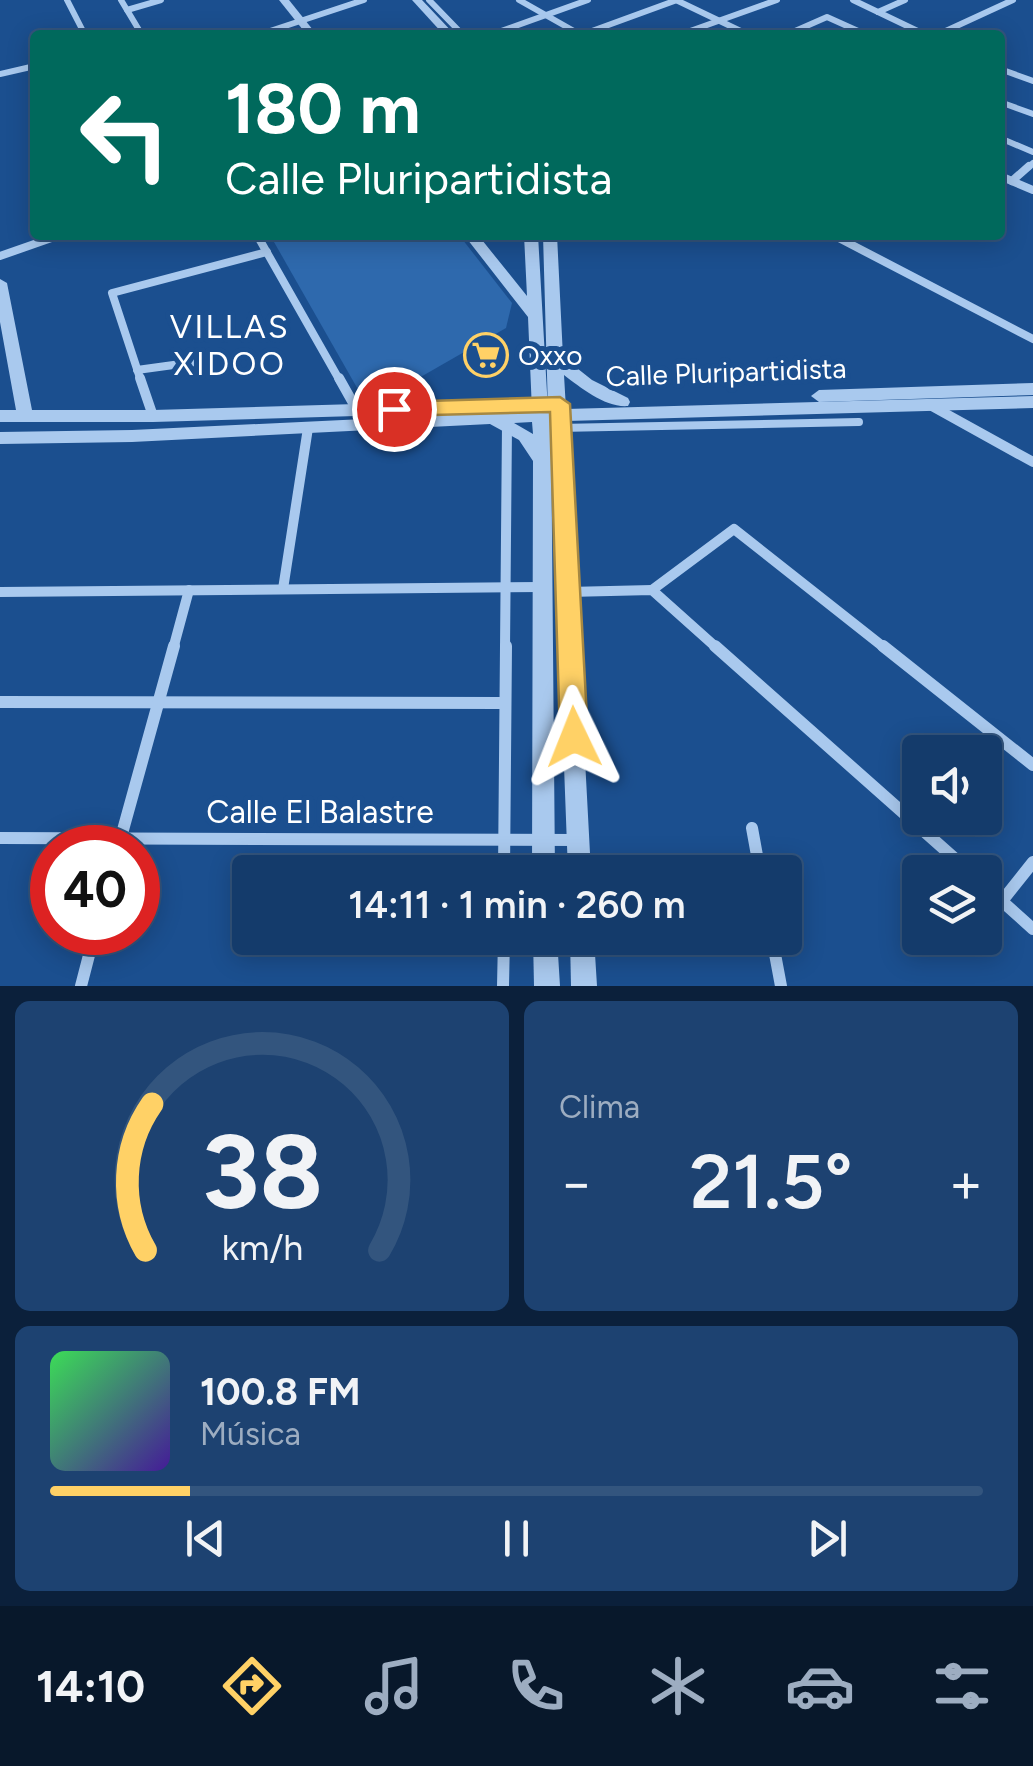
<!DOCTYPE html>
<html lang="es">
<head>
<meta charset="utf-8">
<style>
  :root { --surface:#143b6b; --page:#1d4271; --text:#f1f3f6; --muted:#9dadc1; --line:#33557e; --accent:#ffd166 }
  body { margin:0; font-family:Figtree,sans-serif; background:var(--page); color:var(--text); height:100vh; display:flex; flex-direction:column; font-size:38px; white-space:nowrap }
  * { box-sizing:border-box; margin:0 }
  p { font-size:32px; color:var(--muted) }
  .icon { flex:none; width:55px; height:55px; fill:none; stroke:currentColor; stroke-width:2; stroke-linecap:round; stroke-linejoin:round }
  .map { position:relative; height:986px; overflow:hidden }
  .drawer { display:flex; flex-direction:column; gap:15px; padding:15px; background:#0b203b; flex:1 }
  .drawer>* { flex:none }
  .top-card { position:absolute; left:30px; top:30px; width:975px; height:210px; border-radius:10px; box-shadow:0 5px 25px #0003,0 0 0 2px var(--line); background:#00695c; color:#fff; overflow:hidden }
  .buttons { position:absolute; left:902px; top:735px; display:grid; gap:20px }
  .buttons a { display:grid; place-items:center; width:100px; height:100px; border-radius:10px; background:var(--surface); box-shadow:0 5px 25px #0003,0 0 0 2px var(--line); font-size:50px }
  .speed { position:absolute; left:30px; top:825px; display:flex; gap:20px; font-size:50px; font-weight:700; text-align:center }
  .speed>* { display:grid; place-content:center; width:130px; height:130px; border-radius:50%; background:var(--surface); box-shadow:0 5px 25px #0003,0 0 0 2px var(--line); line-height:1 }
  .speed .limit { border:15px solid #d22; background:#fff; color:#111 }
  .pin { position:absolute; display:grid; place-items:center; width:85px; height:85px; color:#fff; margin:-42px; border:5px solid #fff; border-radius:50%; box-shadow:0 2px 10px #0007 }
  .me { position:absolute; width:110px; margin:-55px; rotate:358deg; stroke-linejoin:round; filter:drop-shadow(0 0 8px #0008) }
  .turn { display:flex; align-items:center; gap:35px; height:210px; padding:0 30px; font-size:45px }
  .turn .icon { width:130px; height:130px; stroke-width:2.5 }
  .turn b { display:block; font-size:70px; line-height:85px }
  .big { font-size:75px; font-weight:600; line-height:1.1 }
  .drawer .widget { flex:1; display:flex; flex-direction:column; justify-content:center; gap:15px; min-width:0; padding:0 35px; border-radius:15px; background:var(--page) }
  .drawer .dial { align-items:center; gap:0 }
  .dial svg { height:260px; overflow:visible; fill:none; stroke:var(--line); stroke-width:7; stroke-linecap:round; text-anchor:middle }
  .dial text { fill:var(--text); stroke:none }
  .song { display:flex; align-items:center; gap:30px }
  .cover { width:120px; height:120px; border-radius:15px; background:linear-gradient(135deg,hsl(130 70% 55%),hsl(260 70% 35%)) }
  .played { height:10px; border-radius:5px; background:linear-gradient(90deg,var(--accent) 15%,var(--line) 15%) }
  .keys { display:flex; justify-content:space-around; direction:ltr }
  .heat { display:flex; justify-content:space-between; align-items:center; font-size:55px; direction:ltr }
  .drawer .tiles { flex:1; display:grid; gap:15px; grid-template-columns:1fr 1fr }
  .widget:last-child { grid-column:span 2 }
  .trip { position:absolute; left:232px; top:855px; width:570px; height:100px; border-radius:10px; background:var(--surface); box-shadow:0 5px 25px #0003,0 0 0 2px var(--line); font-weight:600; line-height:100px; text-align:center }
  .tab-bar { display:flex; height:160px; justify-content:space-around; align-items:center; background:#08182b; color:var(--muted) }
  .tab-bar .icon { width:70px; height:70px }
  .tab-bar .current { color:var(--accent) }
  .tab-bar b { font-size:45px; color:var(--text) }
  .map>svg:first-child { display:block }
</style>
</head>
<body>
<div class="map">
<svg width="1033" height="986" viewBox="0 0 1033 986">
  <rect width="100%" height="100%" fill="#1b4f8f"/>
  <!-- green -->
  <path fill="#2e69ad" d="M270,235H459L512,303L506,328L384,398L364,400Z"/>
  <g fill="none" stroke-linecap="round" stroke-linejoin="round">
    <!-- service -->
    <path stroke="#a9c9ee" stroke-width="8" d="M558,428L859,422"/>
    <!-- minor-far3 -->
    <g stroke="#a9c9ee" stroke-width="6">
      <path d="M67,0L85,35"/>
      <path d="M121,0L142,35"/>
      <path d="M429,0L463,35"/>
      <path d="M519,0L581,35L677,0"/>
      <path d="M676,0L749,35"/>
      <path d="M853,0L926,35"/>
      <path d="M127,10L161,0"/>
      <path d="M878,12L905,0"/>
      <path d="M258,35L364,0"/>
      <path d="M490,35L588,0"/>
      <path d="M679,35L777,0"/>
      <path d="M786,35L827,17L867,35"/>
      <path d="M937,35L1013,0"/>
      <path d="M1000,69L1033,81"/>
      <path d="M0,74L35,66"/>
      <path d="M1000,102L1033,114"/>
      <path d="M1000,138L1033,152"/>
      <path d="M1026,169L1033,163"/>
    </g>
    <!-- minor-far2 -->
    <g stroke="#a9c9ee" stroke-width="8">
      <path d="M1000,176L1033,190"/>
      <path d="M1012,181L1029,166"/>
      <path d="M257,235L340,381"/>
      <path d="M833,235L1033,339"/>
      <path d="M0,256L60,235"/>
      <path d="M137,370L210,360"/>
      <path d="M141,381L112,293L267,252"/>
    </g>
    <!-- minor-far1 -->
    <g stroke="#a9c9ee" stroke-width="10">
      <path d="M140,378L153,416"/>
      <path d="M339,378L357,410"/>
      <path d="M930,405L1033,462"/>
      <path d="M283,589L308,428"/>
      <path d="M652,590L734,529L886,649"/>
      <path d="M0,592L541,587"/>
      <path d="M568,592L652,590L718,649"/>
      <path d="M173,649L189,590"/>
      <path d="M505,649L507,425"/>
    </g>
    <!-- minor -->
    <g stroke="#a9c9ee" stroke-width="12">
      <path d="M715,646L970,872"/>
      <path d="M883,646L1033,765"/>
      <path d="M0,702L503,703"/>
      <path d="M752,828L760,872"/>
      <path d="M0,838L578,840"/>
      <path d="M118,848L174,646"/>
      <path d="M504,872L506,646"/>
      <path d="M985,886L1033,929"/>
      <path d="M1002,901L1033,862"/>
      <path d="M772,938L781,986"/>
      <path d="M81,986L95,932"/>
      <path d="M503,986L504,938"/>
    </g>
    <!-- tertiary -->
    <g fill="#a9c9ee" fill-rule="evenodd">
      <path d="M279,0H289L317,35H307Z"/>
      <path d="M412,0H422L455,35H444Z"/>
      <path d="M464,235H478L527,296L524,235H538L548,410L543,235H557L563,357L592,380L628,398L630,402L628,406C606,408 581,388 564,375L566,409L1033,396V408L567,421L591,872H568L551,422L555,872H532L533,461L519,440L490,424L132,442L0,444V432L132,430L532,411L528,317ZM532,422L533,434L514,423Z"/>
      <path d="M0,279L7,283L32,410H153L523,399L531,405L523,411L153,422H0V410H16L0,322Z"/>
      <path d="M1033,383V395L819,402L811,396L819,390Z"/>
      <path d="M533,938H557L560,986H534Z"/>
      <path d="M570,938H594L597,986H571Z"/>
    </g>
  </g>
  <!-- route -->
  <path fill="#ffd166" stroke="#a68842" stroke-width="2.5" d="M560,397L570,404L588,737L584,746L574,750L564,746L560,737L550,412L394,416L383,409L394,402Z"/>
  <!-- icons -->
  <defs>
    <g id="supermarket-ring" transform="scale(2.25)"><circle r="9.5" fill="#1b4f8f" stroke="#ffd166" stroke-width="1.5"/><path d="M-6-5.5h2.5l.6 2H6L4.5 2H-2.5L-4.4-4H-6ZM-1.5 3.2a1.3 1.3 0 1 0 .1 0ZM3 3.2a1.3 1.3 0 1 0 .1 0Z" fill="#ffd166"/></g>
  </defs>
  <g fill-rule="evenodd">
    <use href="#supermarket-ring" x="486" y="355"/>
  </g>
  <g text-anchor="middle" stroke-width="10" stroke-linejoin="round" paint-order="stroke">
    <!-- poi labels -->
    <g font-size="28" fill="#fff" stroke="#1b4f8f" text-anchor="start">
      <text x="518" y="365">Oxxo</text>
    </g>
    <!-- street labels -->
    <g font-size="28" fill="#fff" stroke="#1b4f8f">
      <text transform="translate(726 372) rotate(-2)" y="10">Calle Pluripartidista</text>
    </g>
    <!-- quarter labels -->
    <g font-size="32" letter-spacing="2.5" fill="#fff" stroke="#1b4f8f">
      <text x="230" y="338">VILLAS<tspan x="230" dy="37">XIDOO</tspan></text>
    </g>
    <!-- near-street labels -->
    <g font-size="32" fill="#fff" stroke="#1b4f8f">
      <text x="320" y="823">Calle El Balastre</text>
    </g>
  </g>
</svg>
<div class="buttons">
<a><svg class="icon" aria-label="sound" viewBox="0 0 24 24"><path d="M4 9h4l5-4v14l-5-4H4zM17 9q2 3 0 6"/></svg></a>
<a><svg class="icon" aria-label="layers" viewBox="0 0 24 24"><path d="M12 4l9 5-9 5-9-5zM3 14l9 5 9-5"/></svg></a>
</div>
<div class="speed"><div class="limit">40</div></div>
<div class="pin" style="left:394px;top:409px;background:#d93025"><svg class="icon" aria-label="arrive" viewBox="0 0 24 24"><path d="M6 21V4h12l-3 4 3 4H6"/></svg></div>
<svg class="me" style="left:574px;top:737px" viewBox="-20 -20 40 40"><path d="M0-17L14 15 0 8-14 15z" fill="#ffd166" stroke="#fff" stroke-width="4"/></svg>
<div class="trip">14:11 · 1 min · 260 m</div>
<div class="top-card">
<div class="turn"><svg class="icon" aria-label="left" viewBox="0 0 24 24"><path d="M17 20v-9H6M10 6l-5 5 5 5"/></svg><div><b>180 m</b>Calle Pluripartidista</div></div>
</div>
</div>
<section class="drawer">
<div class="tiles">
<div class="widget dial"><svg viewBox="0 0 100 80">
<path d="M14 69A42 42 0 1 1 86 69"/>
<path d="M14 69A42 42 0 0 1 16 24" stroke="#ffd166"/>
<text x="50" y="56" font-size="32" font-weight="700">38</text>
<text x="50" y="72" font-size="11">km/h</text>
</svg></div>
<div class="widget"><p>Clima</p>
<div class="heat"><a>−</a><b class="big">21.5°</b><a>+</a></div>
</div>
<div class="widget">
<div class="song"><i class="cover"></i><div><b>100.8 FM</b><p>Música</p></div></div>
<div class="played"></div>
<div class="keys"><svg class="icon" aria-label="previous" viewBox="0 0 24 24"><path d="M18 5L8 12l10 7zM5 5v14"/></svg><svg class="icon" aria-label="pause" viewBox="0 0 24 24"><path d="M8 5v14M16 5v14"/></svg><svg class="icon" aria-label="next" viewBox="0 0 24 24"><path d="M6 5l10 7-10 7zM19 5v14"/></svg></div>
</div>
</div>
</section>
<nav class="tab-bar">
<b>14:10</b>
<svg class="icon current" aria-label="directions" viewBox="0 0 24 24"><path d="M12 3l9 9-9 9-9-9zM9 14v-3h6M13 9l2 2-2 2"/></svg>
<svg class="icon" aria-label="music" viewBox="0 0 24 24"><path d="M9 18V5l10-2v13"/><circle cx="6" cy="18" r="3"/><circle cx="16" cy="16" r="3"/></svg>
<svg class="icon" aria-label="phone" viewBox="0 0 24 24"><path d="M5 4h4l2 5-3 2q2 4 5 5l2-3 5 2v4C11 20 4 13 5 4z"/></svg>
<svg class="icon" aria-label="climate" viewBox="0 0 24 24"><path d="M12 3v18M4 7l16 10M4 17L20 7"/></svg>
<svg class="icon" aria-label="car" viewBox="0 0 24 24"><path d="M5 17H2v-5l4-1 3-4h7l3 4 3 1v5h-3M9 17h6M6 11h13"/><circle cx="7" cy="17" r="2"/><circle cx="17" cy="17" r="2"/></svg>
<svg class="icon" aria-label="filters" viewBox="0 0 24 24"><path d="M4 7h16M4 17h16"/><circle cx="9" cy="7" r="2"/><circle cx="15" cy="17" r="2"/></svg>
</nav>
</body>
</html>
